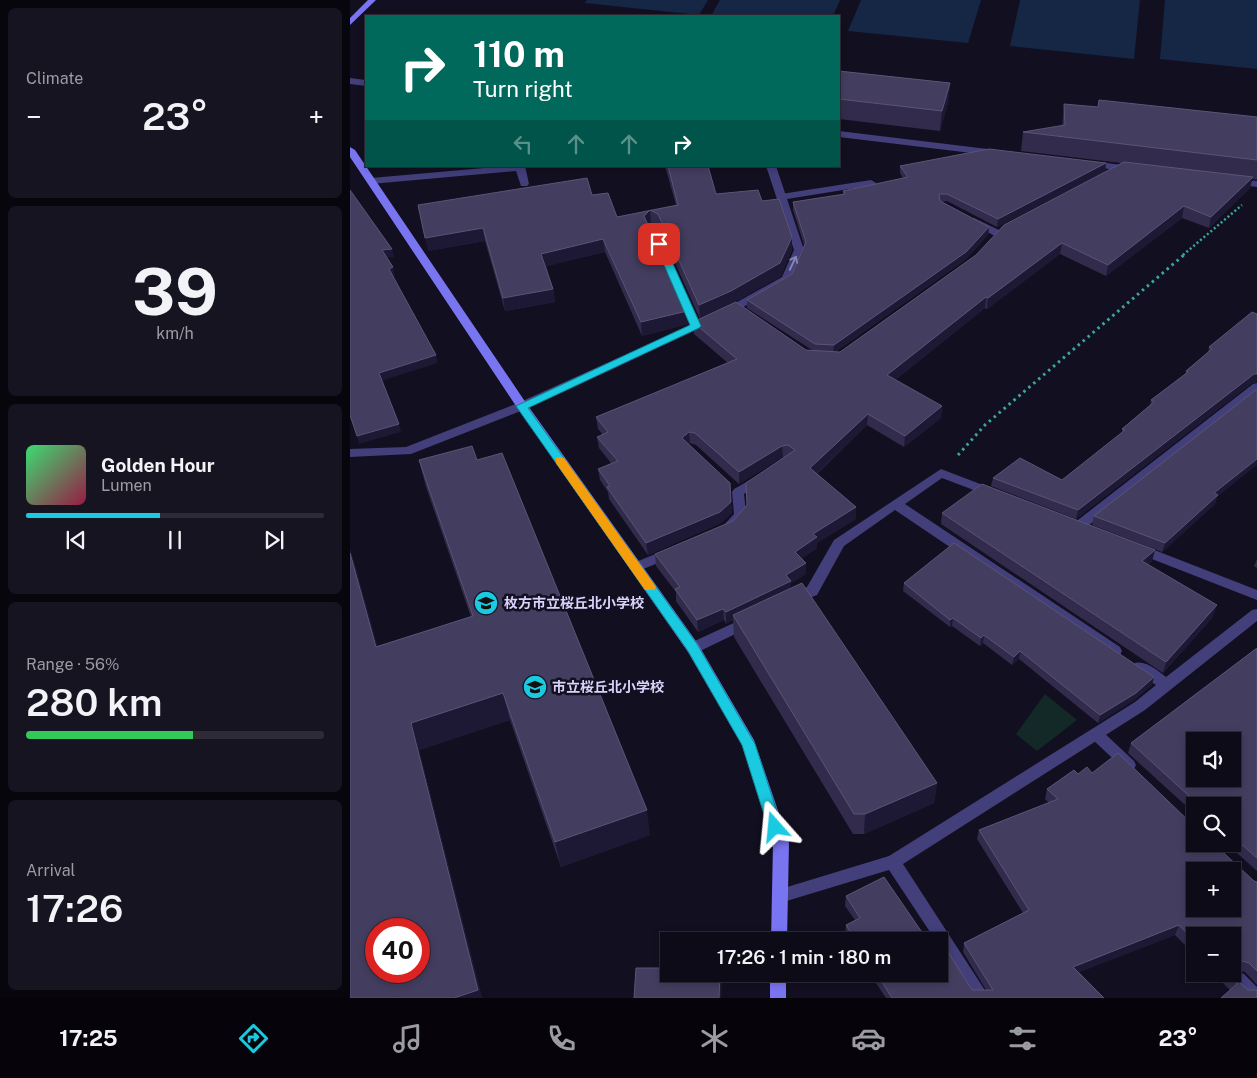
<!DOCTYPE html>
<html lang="en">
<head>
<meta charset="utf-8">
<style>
  :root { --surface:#0e0b18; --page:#171421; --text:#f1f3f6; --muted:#9b9ba2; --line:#2e2b37; --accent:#19cae0 }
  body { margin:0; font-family:"Public Sans","Noto Sans JP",sans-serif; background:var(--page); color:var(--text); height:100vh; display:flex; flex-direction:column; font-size:19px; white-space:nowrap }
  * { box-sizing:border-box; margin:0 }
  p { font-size:16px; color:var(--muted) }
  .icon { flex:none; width:28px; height:28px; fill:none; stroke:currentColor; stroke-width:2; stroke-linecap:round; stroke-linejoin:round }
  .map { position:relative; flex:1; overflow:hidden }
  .sheet { display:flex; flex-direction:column; gap:8px; padding:8px; background:#08060d; width:350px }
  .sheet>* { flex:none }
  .banner { position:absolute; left:15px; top:15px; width:475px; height:152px; border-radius:0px; box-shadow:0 2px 8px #0003,0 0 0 1px var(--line); background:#00695c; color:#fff; overflow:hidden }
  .tools { position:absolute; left:836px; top:732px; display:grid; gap:10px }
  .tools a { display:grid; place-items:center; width:55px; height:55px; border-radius:0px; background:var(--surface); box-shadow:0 2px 8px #0003,0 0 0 1px var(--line); font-size:25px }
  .speed { position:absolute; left:15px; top:918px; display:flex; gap:10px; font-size:25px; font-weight:700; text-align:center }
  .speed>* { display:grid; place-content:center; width:65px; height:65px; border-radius:50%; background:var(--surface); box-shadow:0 2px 8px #0003,0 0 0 1px var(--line); line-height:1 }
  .speed .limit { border:8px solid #d22; background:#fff; color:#111 }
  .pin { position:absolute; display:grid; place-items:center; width:42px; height:42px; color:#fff; margin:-21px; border-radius:10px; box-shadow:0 2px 8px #0006 }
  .me { position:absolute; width:55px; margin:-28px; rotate:342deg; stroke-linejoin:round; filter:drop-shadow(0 0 4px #0008) }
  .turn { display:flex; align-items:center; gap:18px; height:105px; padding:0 25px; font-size:22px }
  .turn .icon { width:65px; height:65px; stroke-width:2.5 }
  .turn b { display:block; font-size:35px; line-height:42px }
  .lanes { display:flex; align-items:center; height:48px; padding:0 25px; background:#0003; justify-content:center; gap:25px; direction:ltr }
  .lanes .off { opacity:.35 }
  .big { font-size:38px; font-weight:600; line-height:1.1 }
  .sheet .widget { flex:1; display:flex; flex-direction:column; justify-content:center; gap:8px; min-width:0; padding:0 18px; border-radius:8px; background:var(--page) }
  .sheet .dial { align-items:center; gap:0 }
  .dial b { font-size:65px; line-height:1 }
  .song { display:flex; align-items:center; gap:15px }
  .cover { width:60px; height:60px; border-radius:8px; background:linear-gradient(135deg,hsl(140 70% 55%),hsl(340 70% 35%)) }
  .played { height:5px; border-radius:2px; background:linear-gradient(90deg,var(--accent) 45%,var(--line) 45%) }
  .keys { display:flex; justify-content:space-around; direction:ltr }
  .heat { display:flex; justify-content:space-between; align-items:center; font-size:28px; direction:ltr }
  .charge { height:8px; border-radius:4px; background:linear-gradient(90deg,#34c759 56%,var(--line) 0) }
  .trip { position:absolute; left:310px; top:932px; width:288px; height:50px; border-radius:0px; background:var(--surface); box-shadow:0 2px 8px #0003,0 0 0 1px var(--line); font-weight:600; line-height:50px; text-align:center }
  .tabs { display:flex; height:80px; justify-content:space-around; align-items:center; background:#06040a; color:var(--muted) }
  .tabs .icon { width:35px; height:35px }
  .tabs .active { color:var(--accent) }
  .tabs b { font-size:22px; color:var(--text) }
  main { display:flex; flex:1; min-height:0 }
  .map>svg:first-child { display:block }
</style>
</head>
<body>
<main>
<section class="sheet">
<div class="widget"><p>Climate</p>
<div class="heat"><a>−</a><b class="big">23°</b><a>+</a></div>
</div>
<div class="widget dial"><b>39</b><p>km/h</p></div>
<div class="widget">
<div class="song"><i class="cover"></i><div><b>Golden Hour</b><p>Lumen</p></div></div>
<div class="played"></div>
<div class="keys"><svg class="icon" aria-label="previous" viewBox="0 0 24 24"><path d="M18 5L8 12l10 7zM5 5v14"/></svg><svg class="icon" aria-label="pause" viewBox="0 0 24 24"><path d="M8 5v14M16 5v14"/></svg><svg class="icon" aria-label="next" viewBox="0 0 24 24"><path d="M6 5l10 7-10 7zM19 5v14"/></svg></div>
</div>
<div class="widget"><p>Range · 56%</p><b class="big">280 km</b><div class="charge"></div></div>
<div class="widget"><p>Arrival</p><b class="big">17:26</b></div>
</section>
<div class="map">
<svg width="907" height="998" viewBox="0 0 907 998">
  <rect width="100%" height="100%" fill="#120f20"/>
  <!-- green -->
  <path fill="#132928" d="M695,694L727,720L687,751L666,734Z"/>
  <!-- water -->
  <g fill="#152745">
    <path d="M237,0H358L349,15L235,3Z"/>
    <path d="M370,0H490L483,16H361Z"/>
    <path d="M511,0H631L618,43L498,31Z"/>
    <path d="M670,0H790L784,59L660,46Z"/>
    <path d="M815,0H907V69L810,59Z"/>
  </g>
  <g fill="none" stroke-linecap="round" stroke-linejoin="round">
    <!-- path-far1 -->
    <path stroke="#3ba6a1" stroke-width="2.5" stroke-dasharray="2 2.5" stroke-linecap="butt" d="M833,255L892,205"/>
    <!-- path -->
    <path stroke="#3ba6a1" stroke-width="3" stroke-dasharray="2.5 4" stroke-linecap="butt" d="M608,455L635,425L835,254"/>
    <!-- lane -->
    <g fill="#423f7a" fill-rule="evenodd">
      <path d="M157,166H175L179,184L177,186H171L166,171L21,184L16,181L21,178Z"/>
      <path d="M521,180L526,183L524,185L431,200L426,197L431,194Z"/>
      <path d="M624,218L651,231L652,233L647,236L643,235L620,223V219Z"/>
      <path d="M302,225L307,228L351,326L350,328L346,329L341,326L297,228Z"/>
      <path d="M907,383V393L734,529H724L723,526L724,523L903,384Z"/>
      <path d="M409,475L415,479L413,482L394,494C396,513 398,515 384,529H374L373,526L384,514L382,492L384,489Z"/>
      <path d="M320,548L325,550L326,553L325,556L286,572L281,570L279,567L281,564Z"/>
      <path d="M746,728L751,730L784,761L786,765L784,769L779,771L774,769L741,738L739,734L741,730Z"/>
      <path d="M888,972L894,974L907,987V998H895L882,986L880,980L882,974Z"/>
    </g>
    <!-- street -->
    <g fill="#423f7a" fill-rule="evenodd">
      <path d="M0,78L16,80V86L0,84Z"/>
      <path d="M489,131L646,150L651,153L646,156L489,137Z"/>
      <path d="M741,161L780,166L785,169L780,172L738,166V162Z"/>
      <path d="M416,166H426L454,250L440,281L379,315H371L370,313L371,311L432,277L444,250Z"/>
      <path d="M885,179L907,181V187L882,184V180Z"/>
      <path d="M357,318L362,321L361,323L176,409L61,454L0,457V449L56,447L168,403Z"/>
      <path d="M591,469L646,490L648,493L642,497L592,478L555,504L770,647L772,651L770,655L765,656L760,655L545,510L494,546L467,595L444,604L439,603L437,599L439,595L457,587L484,540Z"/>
      <path d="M789,544L907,590V600L784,552L783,549L784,546Z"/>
      <path d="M907,609V621L795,710L553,864L640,998H622L589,946V941H586L539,870L430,903L424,901L422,896L424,891L539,856L785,702L806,685L785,671L783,667L785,663C796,660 808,671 816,677L902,610Z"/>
      <path d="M399,616L404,617L406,621L404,625L348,652L343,653L338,652L336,648L338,644Z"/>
    </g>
    <!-- secondary -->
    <g fill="#7974f0" fill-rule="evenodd">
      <path d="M18,0H26L0,25V18Z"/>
      <path d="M0,147L5,150L176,403L348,644L404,740L439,843L437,941H421L423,843L392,745L338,652L168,409L0,157Z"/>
      <rect x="420" y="974" width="16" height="24"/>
    </g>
  </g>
  <!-- wall -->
  <g fill="#322b4c">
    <path d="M489,71L600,83L598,103L590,131L489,119Z"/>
    <path d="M714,104L747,107L907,117V180L902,179L900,188L859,228L832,218L756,276L710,254L637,309L635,308L545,380L592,406L591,418L554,447L517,425L467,474L506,507V519L467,543L466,549L452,558L456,563V574L441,583V588L587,783L584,803L514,834H503L384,637L383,620L376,624L374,620L348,632L326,601V592L306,566L305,554L383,521L397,505L434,457H433L389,484L346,445L340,443L339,445L381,502L382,513L371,523L298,555L259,499L258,492L250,480L248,469L261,463L249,448L247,437L253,435L248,429L246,417L378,363L344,334L343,322L456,350H462L397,308V300L442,274L454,245L443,210V202L493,195V191L553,178L550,173V166L756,163L755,171L647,227L597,201L591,202L639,227L638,235L615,260L485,352H490L771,163L671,151L673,132L712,126Z"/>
    <path d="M40,166H56L41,167Z"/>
    <path d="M315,166H358L366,194L412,201L442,237V250L431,276L381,304L350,319L309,227L301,223L299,226L338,324L292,336L255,252L196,266L203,289L205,302L155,311L135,241L78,251L242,195L267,217L326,205Z"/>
    <path d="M907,314V382L902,383L726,519L641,486L643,478L712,480L772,433V429L800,406L801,400L835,375L836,371L858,352L859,347Z"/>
    <path d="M69,460H127L300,835L211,867L160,720L69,750L132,998H0V550L4,562L27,646L121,617L76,487Z"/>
    <path d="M867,497L865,504L812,552L742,525L744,516Z"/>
    <path d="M592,513L805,550L802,561L798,565L863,617L813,673L591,524Z"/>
    <path d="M907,559V568L904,566Z"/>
    <path d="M554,583L804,677L802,685L784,700L748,723L669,659L662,665L633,643L630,646L602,626L600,627L553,591Z"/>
    <path d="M907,648V871L877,844H882V806H845V814L778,753L781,743Z"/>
    <path d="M742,773L845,844L904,881L907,882V985L895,972L887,970L883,972L884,978L898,990H880L864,974H882L845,936V955L825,935L729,972L754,998H536L520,974H589L622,990H636L613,952L614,943L673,913L627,839L629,830L699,803L695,799L697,789L728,774Z"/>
    <path d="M496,896L578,941H500L495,934L496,925L505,920L495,906Z"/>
  </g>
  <!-- shaded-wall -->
  <g fill="#1d1833">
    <path d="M600,83L598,103L590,131L592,111Z"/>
    <path d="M756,163L755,171L647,227L648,219Z"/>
    <path d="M903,177L900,188L859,228L861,217Z"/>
    <path d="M834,206L832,218L756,276L758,265Z"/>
    <path d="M300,210L301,223L295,229L294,216Z"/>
    <path d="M639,227L638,235L615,260L483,353L484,345Z"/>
    <path d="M133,228L135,241L78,251L75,238Z"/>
    <path d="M442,237V250L431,276L381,304L350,319L349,305Z"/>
    <path d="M253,239L255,252L194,267L191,254Z"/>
    <path d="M712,243L710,254L637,309L638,298Z"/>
    <path d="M42,249L44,257L34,258L32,250Z"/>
    <path d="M43,267L45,276L41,277L39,269Z"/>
    <path d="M203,289L205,302L155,311L153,298Z"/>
    <path d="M636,297L635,308L536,387L537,375Z"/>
    <path d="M337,311L338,324L292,336L291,322Z"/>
    <path d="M86,355L88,363L31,381L29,373Z"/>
    <path d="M904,374H907V382L902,383L726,519L728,510Z"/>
    <path d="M592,406L591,418L554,447L555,436Z"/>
    <path d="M518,414L517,425L460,480V468Z"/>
    <path d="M49,424L51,432L9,444L7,436Z"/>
    <path d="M339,432L340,443L333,450L332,438Z"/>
    <path d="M432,446L433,457L389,484V472Z"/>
    <path d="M907,459V465L867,497L865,504L812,552L815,543L864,493Z"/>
    <path d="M381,502L382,513L371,523L298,555L296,543Z"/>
    <path d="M506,507V519L467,543L466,549L445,563V552L463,534Z"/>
    <path d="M0,550L4,562L35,673L26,647L0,553Z"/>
    <path d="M805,550L802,561L789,572L792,561Z"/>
    <path d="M456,563V574L441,583V592L383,615V620L376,624V612Z"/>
    <path d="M867,605L863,617L813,673L816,662Z"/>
    <path d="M373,609L374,620L348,632L347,620Z"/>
    <path d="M603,618L602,626L600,627V620Z"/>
    <path d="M634,635L633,643L630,646L631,638Z"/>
    <path d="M670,651L669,659L662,665L664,657Z"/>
    <path d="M804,677L802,685L784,700L748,723L750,715Z"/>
    <path d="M153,693L160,720L69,750L132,998H104L61,723Z"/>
    <path d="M587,783L584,803L514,834L515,814Z"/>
    <path d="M297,810L300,835L211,867L205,842Z"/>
    <path d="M829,925L825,935L720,976L723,967Z"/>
    <path d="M892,961L887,970L882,972L884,964Z"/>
    <path d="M370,974H371L372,987L371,998H369Z"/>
  </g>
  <!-- building -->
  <g fill="#433d5f" stroke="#5b5477" fill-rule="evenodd">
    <path d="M489,71L600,83L592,111L489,99Z"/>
    <path d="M749,100L907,117V160L673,132L715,125L714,104L748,107Z"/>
    <path d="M639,149L756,163L648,219L597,194H589L590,201L639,227L616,252L484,345L465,344L397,300L442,274L456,242L443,202L495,194L493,191L558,177L550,166Z"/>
    <path d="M774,162L903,177L861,217L834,206L758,265L712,243L638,298L636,297L537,375L592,406L555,436L518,414L460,468L506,507L463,534L467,537L445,552L456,563L436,575L441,581L376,612L373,609L347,620L325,589L330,587L305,554L383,521L397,505L396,483L445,450L438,445L432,446L389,472L345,433L339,432L332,438L380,483L381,502L370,512L296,543L257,487L260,486L248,469L268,461L247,437L258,432L246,417L387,359L343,322L386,302L456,350L490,352L626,255L654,225Z"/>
    <path d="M318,166H358L366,194L408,190L412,201L429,199L442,237L430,263L381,291L349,305L308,214L300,210L294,216L337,311L291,322L253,239L191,254L203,289L153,298L133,228L75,238L68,205L237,178L242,195L258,193L267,217L328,205Z"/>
    <path d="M0,190L42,249L32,250L43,267L39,269L86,355L29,373L49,424L7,436L0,415Z"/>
    <path d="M902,312L907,314V374H904L728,510L643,478L670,458L712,480L775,430L772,429L804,402L801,400L838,372L836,371L862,349L859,347Z"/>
    <path d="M907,389V459L864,493L868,495L815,543L744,516Z"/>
    <path d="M122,446L127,460L152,453L297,810L205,842L153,693L61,723L128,990L104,998H0V553L26,647L123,616L69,460ZM26,929H69V971H26Z"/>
    <path d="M632,484L805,550L792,561L867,605L816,662L592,513Z"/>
    <path d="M604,543L804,677L786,693L750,715L670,651L664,657L634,635L631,638L603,618L600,620L554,583Z"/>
    <path d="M452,583L587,783L515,814H504L383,615Z"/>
    <path d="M907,648V858L882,836V806H850L781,743ZM845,741H882V779H845Z"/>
    <path d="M768,753L842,824H845V844H864L904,881L907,882V971L899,963L892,961L884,964L882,971V936H845V942L829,925L723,967L754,998H542L527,974H589V955L598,952L622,990H643L614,943L679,910L629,830L708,799L697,789L724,770L728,774L737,767L742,773ZM845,871H882V909H845Z"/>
    <path d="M534,877L578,941H506L496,925L510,918L496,896Z"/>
    <path d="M286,968H319V974H370L369,998H284Z"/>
    <path d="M882,972L884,978L898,990H907V998H871L887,984L877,974H882Z"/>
  </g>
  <!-- one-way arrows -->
  <defs><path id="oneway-shaft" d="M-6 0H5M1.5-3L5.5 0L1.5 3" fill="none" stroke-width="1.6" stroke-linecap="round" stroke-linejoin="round" transform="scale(1.25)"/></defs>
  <use stroke="#8682b4" href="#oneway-shaft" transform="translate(443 263) rotate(-65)"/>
  <!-- route -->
  <path fill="#19cae0" stroke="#108392" d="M309,241L314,244L351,326L349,328L178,408L347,644L405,744L432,827L430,831L425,833L420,831L418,827L392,745L338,651L166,406L340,325L305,244Z"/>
  <!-- slow -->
  <path fill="#f59e0b" d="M210,457L214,458L304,584L306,587L304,590H295L206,463V458Z"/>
  <!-- icons -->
  <defs>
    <g id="school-disc" transform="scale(1.25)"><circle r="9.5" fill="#19cae0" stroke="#120f20"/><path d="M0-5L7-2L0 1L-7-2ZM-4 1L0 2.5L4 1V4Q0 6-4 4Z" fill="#111"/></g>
  </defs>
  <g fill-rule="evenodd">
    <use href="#school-disc" x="136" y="603"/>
    <use href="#school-disc" x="185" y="687"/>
  </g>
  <g text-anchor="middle" stroke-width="5" stroke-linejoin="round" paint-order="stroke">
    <!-- poi labels -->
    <g font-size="14" font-weight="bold" fill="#d8d3fa" stroke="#120f20" text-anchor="start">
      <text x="154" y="608">枚方市立桜丘北小学校</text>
      <text x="202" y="692">市立桜丘北小学校</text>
    </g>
  </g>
</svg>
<div class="tools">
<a><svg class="icon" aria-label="sound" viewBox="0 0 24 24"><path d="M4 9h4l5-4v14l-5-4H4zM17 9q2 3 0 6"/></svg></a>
<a><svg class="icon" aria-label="search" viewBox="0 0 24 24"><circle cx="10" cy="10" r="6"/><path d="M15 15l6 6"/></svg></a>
<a>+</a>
<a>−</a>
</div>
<div class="speed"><div class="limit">40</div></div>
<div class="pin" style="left:309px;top:244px;background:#d93025"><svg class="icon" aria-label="arrive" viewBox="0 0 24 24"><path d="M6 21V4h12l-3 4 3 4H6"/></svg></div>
<svg class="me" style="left:425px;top:827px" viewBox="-20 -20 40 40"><path d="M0-17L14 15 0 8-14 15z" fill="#19cae0" stroke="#fff" stroke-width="4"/></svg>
<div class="trip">17:26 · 1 min · 180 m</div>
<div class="banner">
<div class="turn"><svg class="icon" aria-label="right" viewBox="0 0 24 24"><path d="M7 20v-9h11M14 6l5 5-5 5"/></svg><div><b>110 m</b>Turn right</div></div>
<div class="lanes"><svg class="icon off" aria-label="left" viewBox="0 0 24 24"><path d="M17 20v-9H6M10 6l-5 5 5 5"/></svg><svg class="icon off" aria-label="ahead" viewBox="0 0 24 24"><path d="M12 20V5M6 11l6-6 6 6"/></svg><svg class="icon off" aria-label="ahead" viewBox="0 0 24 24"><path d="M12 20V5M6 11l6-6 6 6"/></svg><svg class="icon" aria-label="right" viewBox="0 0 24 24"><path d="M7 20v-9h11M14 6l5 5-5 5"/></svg></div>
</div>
</div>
</main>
<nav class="tabs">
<b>17:25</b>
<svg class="icon active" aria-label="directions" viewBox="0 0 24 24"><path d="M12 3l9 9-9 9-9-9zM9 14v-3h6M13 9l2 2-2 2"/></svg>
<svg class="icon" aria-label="music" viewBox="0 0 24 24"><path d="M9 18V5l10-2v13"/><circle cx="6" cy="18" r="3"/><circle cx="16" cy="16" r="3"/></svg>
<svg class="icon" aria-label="phone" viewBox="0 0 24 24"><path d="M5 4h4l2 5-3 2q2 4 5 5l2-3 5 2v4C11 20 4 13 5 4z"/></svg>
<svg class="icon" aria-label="climate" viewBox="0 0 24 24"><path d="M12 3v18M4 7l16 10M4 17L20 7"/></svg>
<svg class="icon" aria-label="car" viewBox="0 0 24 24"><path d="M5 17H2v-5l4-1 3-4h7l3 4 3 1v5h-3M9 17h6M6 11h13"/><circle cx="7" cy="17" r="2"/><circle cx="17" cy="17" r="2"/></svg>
<svg class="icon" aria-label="filters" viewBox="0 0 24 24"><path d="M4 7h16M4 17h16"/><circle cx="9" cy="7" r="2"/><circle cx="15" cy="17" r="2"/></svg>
<b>23°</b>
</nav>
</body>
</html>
